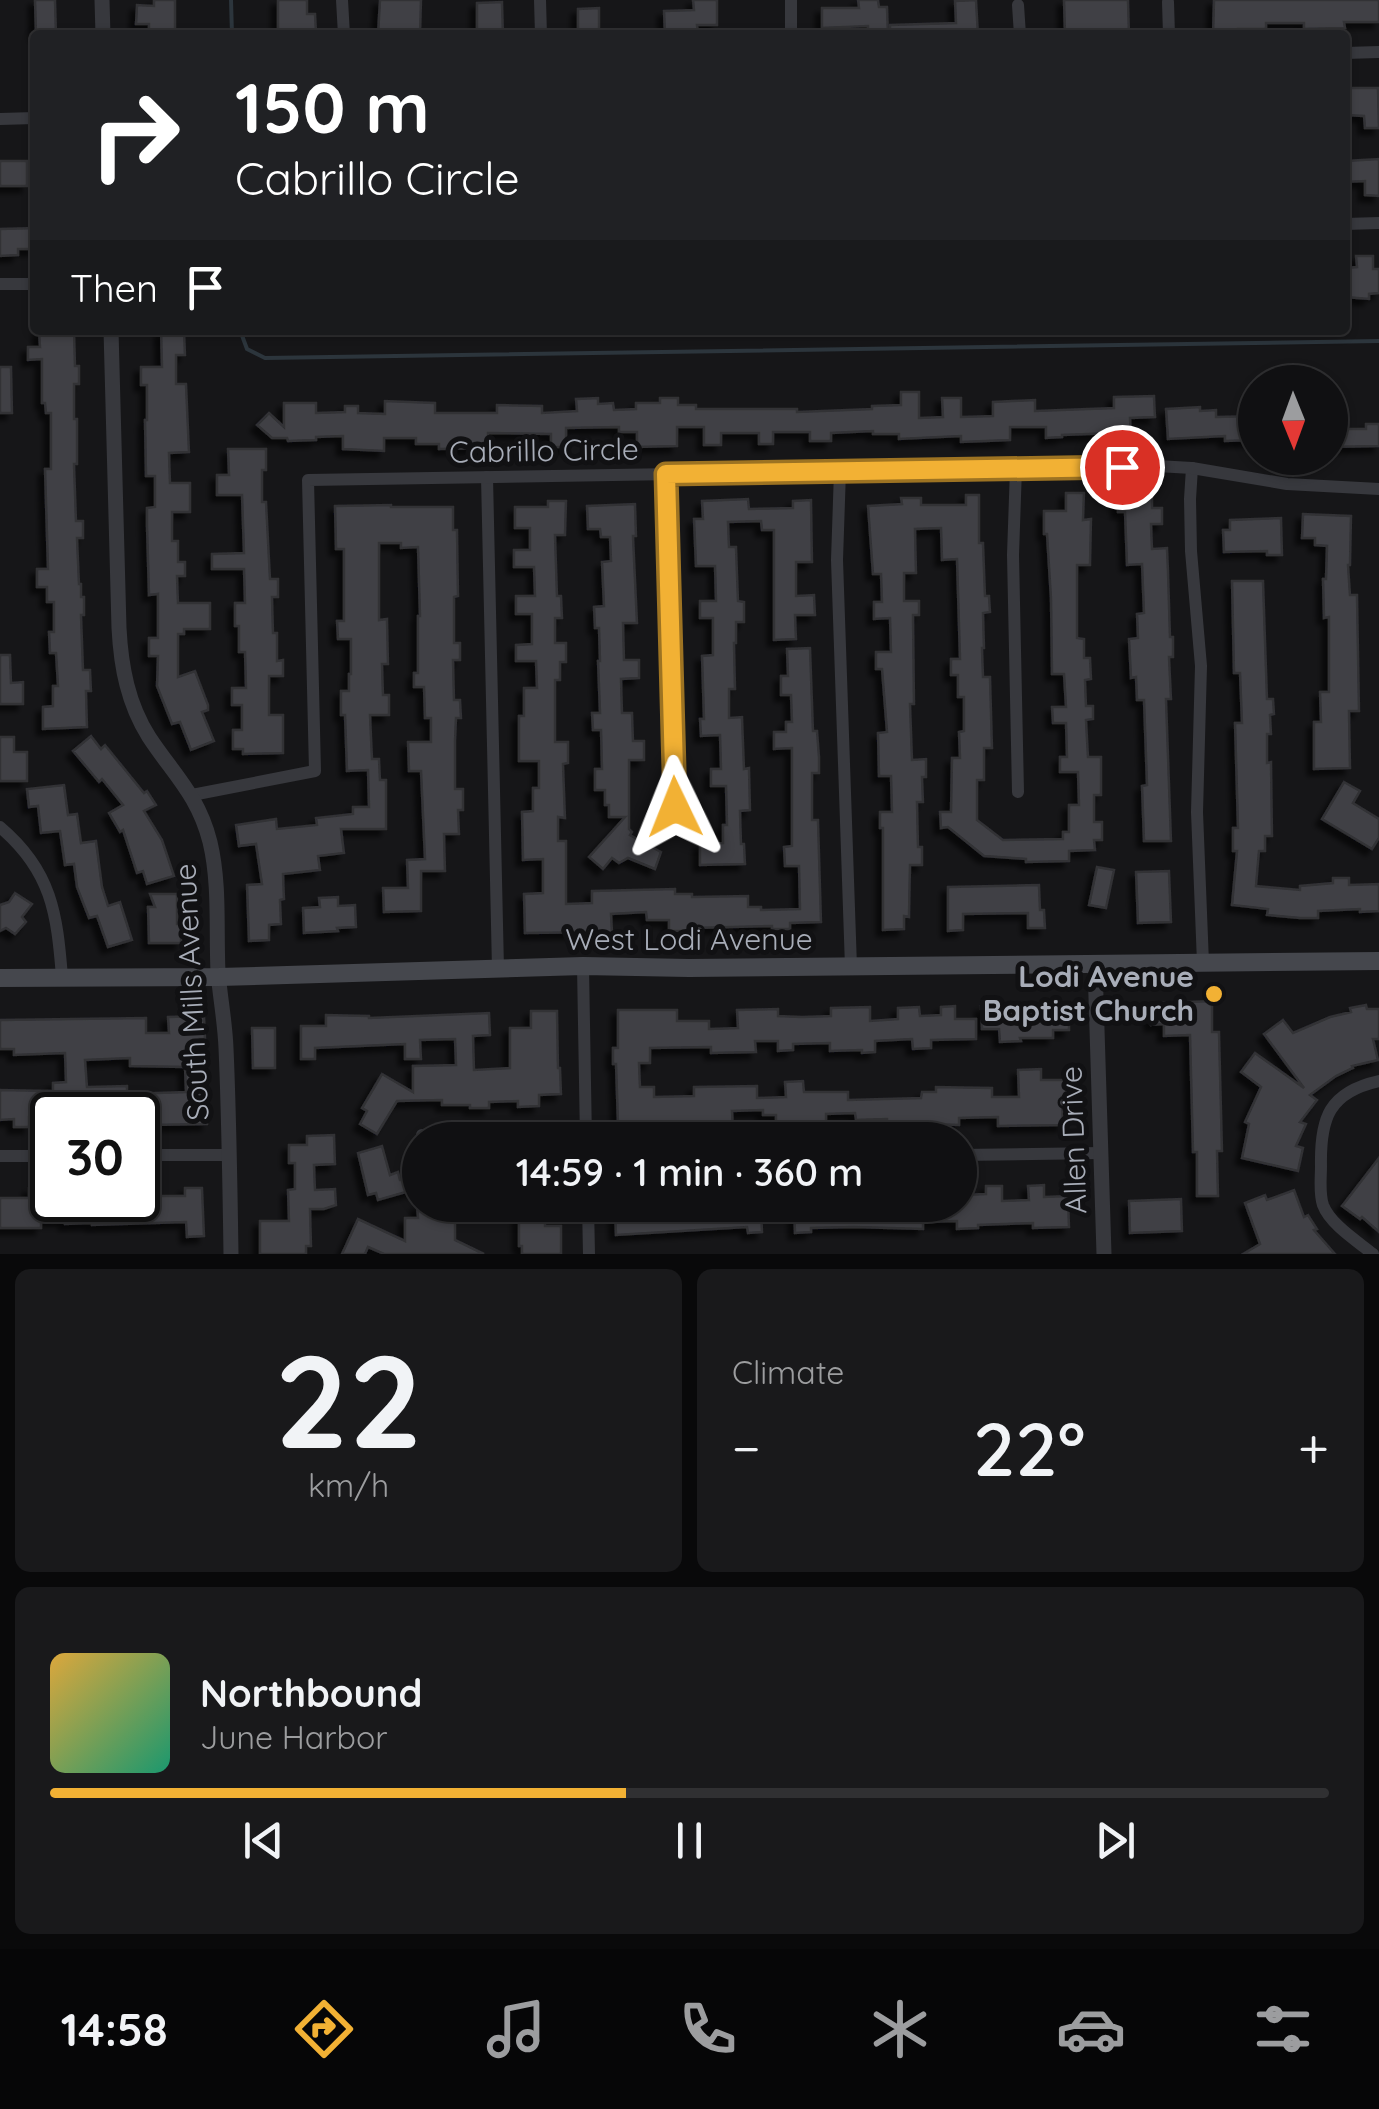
<!DOCTYPE html>
<html lang="en">
<head>
<meta charset="utf-8">
<style>
  :root { --surface:#101012; --page:#19191b; --text:#f1f3f6; --muted:#9c9d9f; --line:#303032; --accent:#f2b134 }
  body { margin:0; font-family:Quicksand,sans-serif; background:var(--page); color:var(--text); height:100vh; display:flex; flex-direction:column; font-size:38px; white-space:nowrap }
  * { box-sizing:border-box; margin:0 }
  p { font-size:32px; color:var(--muted) }
  .icon { flex:none; width:55px; height:55px; fill:none; stroke:currentColor; stroke-width:2; stroke-linecap:round; stroke-linejoin:round }
  .map { position:relative; height:1254px; overflow:hidden }
  .panel { display:flex; flex-direction:column; gap:15px; padding:15px; background:#09090a; flex:1 }
  .panel>* { flex:none }
  .banner { position:absolute; left:30px; top:30px; width:1320px; height:305px; border-radius:10px; box-shadow:0 2px 8px #0004,0 0 0 2px var(--line); background:#202124; color:#fff; overflow:hidden }
  .needle { width:65px; rotate:179deg }
  .tools { position:absolute; left:1238px; top:365px; display:grid; gap:20px }
  .tools a { display:grid; place-items:center; width:110px; height:110px; border-radius:50%; background:var(--surface); box-shadow:0 2px 8px #0004,0 0 0 2px var(--line); font-size:50px }
  .speed { position:absolute; left:30px; top:1092px; display:flex; gap:20px; font-size:50px; font-weight:700; text-align:center }
  .speed>* { display:grid; place-content:center; width:130px; height:130px; border-radius:50%; background:var(--surface); box-shadow:0 2px 8px #0004,0 0 0 2px var(--line); line-height:1 }
  .speed .limit { border:5px solid #111; border-radius:15px; background:#fff; color:#111 }
  .pin { position:absolute; display:grid; place-items:center; width:85px; height:85px; color:#fff; margin:-42px; border:5px solid #fff; border-radius:50%; box-shadow:0 2px 10px #0007 }
  .me { position:absolute; width:110px; margin:-55px; rotate:358deg; stroke-linejoin:round; filter:drop-shadow(0 0 8px #0008) }
  .turn { display:flex; align-items:center; gap:35px; height:210px; padding:0 40px; font-size:45px }
  .turn .icon { width:130px; height:130px; stroke-width:2.5 }
  .turn b { display:block; font-size:70px; line-height:85px }
  .then { display:flex; align-items:center; height:95px; padding:0 40px; background:#0003; gap:20px; font-size:38px }
  .big { font-size:75px; font-weight:600; line-height:1.1 }
  .panel .card { flex:1; display:flex; flex-direction:column; justify-content:center; gap:15px; min-width:0; padding:0 35px; border-radius:15px; background:var(--page) }
  .panel .dial { align-items:center; gap:0 }
  .dial b { font-size:130px; line-height:1 }
  .song { display:flex; align-items:center; gap:30px }
  .cover { width:120px; height:120px; border-radius:15px; background:linear-gradient(135deg,hsl(40 70% 55%),hsl(160 70% 35%)) }
  .played { height:10px; border-radius:5px; background:linear-gradient(90deg,var(--accent) 45%,var(--line) 45%) }
  .keys { display:flex; justify-content:space-around; direction:ltr }
  .heat { display:flex; justify-content:space-between; align-items:center; font-size:55px; direction:ltr }
  .panel .tiles { flex:1; display:grid; gap:15px; grid-template-columns:1fr 1fr }
  .card:last-child { grid-column:span 2 }
  .trip { position:absolute; left:402px; top:1122px; width:575px; height:100px; border-radius:50px; background:var(--surface); box-shadow:0 2px 8px #0004,0 0 0 2px var(--line); font-weight:600; line-height:100px; text-align:center }
  .tab-bar { display:flex; height:160px; justify-content:space-around; align-items:center; background:#060607; color:var(--muted) }
  .tab-bar .icon { width:70px; height:70px }
  .tab-bar .current { color:var(--accent) }
  .tab-bar b { font-size:45px; color:var(--text) }
  .map>svg:first-child { display:block }
</style>
</head>
<body>
<div class="map">
<svg width="1379" height="1254" viewBox="0 0 1379 1254">
  <defs>
    <filter id="shadow"><feDropShadow dx="-6" dy="6" stdDeviation="2.5" flood-color="#0009"/></filter>
  </defs>
  <rect width="100%" height="100%" fill="#161618"/>
  <g fill="none" stroke-linecap="round" stroke-linejoin="round">
    <!-- stream -->
    <g stroke="#2c353c" stroke-width="4">
      <path d="M231,0L232,35"/>
      <path d="M240,330L247,349L265,358L1379,341"/>
    </g>
  </g>
  <!-- building -->
  <g fill="#404145" stroke="#303034" stroke-width="2.5" fill-rule="evenodd" filter="url(#shadow)">
    <path d="M35,0H55L56,35H36Z"/>
    <path d="M154,0H175V35H149V24H136L137,5L154,6Z"/>
    <path d="M278,0H307V14H315L316,31H278Z"/>
    <path d="M380,0H421L420,35H378Z"/>
    <path d="M693,0H717V25H697L698,35H665L664,11L694,10Z"/>
    <path d="M858,0H878L879,7H887L888,35H868V26L822,28V8H859Z"/>
    <path d="M976,0L978,35H890V25L956,23L955,1Z"/>
    <path d="M1064,0H1128L1129,35H1065Z"/>
    <path d="M1214,0H1379V22H1344L1345,28L1304,29V23H1266V29H1238V35H1213Z"/>
    <path d="M502,2L503,35H477V3Z"/>
    <path d="M599,8V35H578V9Z"/>
    <path d="M1345,88H1378L1379,128H1365L1364,116L1345,115Z"/>
    <path d="M1379,159V196L1365,195V181L1345,182V161Z"/>
    <rect x="0" y="161" width="27" height="25"/>
    <path d="M35,228V249H18V255L0,256V229Z"/>
    <path d="M1356,256H1373V269H1379V293L1369,294V299L1345,297V268L1357,267Z"/>
    <path d="M39,330H74L75,366H79V384H74V419H77V464H74L76,521H83V538H77L79,584H81V597H84V615H81L83,670H90L91,691H86L87,727L43,729V707L53,706V686H58L56,653H50L49,632H54V602H47V587H37V569H48L45,469H51V413H46L45,403H42V359L28,360V347H40Z"/>
    <path d="M161,330H184L185,355H176V384H186L189,452L169,453L170,483H190V512H172V541H178V562H185V576H177L178,603H210V629H184V634H178V677L195,671L208,705V710L202,712L214,741L191,750L180,722L172,724L157,686L158,656H149V638H158V594L149,595L147,526V508L155,507V476H146L145,420H147V385H141V367H162Z"/>
    <path d="M0,367H11L12,413H0Z"/>
    <path d="M901,392H919V418L943,417L942,398H961V417L993,416V402L1035,400V411L1114,408V397L1154,396L1155,417L1130,418L1131,438H1115V433L1062,435V437L1046,438V427H1010V440L961,442V436L899,439V434H873V431L831,433V441H810V432H773V444H759V433H721V445H704V427H677V446L637,447V432H619V427L566,428V447H551V434L488,433V448L439,449V444H416V438H384V451L343,449V436L316,437V440L288,441L287,438H272L257,425L269,413L284,427V403H316V413L345,412V406H358V413L385,414V401L435,403V413H497V405L542,406V413L577,411L576,399L598,398V404L613,403L614,410L636,409V403H660V398H678V405H696V409H797V412L872,409V406L901,405Z"/>
    <path d="M1200,407V411L1216,410V417L1255,416V440L1225,441V436L1168,439L1166,409Z"/>
    <path d="M1366,424H1379V446L1330,447V425H1343V429H1366Z"/>
    <path d="M228,449H266V470H262V502H266L270,579H278V597H272L273,633H277V661L283,660V676H269V715H283V753L243,754V749H233V730H242V705H232V688H246L245,652H239V626H235V603H245L244,569H212V554L244,553L242,495H217V475H229Z"/>
    <path d="M1118,492H1152V508H1162V524H1151L1152,549L1167,548L1168,571L1170,637H1173V657H1169L1171,699H1166L1171,841H1144L1142,786L1147,785L1144,700H1137L1136,677L1131,678L1129,639L1138,638L1137,614L1144,613L1142,564L1127,565L1125,512H1118Z"/>
    <path d="M1066,493H1084L1083,520L1091,519L1090,565H1077V638L1084,639V658H1090L1091,679L1085,680L1086,706H1093V719L1086,720L1088,757H1101V795H1094V822H1102V840H1094L1095,850L1069,851V861L1026,862V859L984,856L948,827L941,828L940,812H951L952,758H960L959,732L964,731V697H958V675H951V659H960L957,559L942,560L941,528L915,529L916,573H904V601H919V615H913L914,704H910L912,760L926,759V777H922L923,802H917L918,847H922V865H910L909,917L904,916V929L883,930V828H880V812H892L891,776H879L878,733L887,732L882,669H876V652H891L890,618L874,619V602H882L881,574H873L868,506L902,504L901,498H921V505H966V495H979V543H983L985,596H989L990,612L983,613L984,648H982L983,677H990L992,748H984V780H977V820L1003,840L1063,839V832H1069V805H1079L1078,772H1060V757H1067L1066,723H1053L1052,707H1066L1064,674H1052L1051,599L1047,534H1044V511H1066Z"/>
    <path d="M748,499L749,509L793,508V501L811,500L812,562H796V596L814,595L815,615H795L796,639L774,640V530H762L761,521L728,522L729,547H736L738,601L744,602V622H736V643H734L735,689H729V718L742,717L744,769L749,768L750,810L740,811L741,844H744L745,864L700,865V844L723,843V825H727L726,786H711V769H721L720,735L701,736L700,719H704L702,656L713,655V618H700V601H716L715,566H696L694,519H703L702,501Z"/>
    <path d="M548,501H566L565,535H555L557,596H561L562,618H555V643H566V662H560V680H555V742H568V763L563,764L565,818L558,817V841H566V904L592,903V891L675,889V894H692V897L748,896V907H761V910L800,909L799,866H785L784,847L792,846V748L774,749V732H786V722H792L791,695H781V676H788L787,649L810,648L813,731H817L819,757V773H812V820H818L821,922L790,923V929H772V926L693,928V931H669V920H647L646,912L611,914L612,932L525,933L524,894L543,893V859L523,860L522,812L533,811V788H539V761H519V716H524V688H537L536,661H516V645L532,644V614H516V596H535L534,567H514V550H530V528H515V507H548Z"/>
    <path d="M635,504L636,536H633L637,623H623L624,660H639V678L621,679L622,713H632L633,741H644V760H629V829L632,832L630,835L661,852L655,869L628,858L619,863L612,858L603,869L589,857L625,817H609V805H605V790H595V769H602L601,730H593L592,713H600L598,661H600L599,628H595L594,607L604,606L602,562L611,561L610,537H601L600,529H588L587,506Z"/>
    <path d="M391,505V507H453V530H457L458,596L454,597V643H460V660H453L454,700H460L461,718H456L455,742V789H463V810H458L459,834H444L445,871H421V911L384,912L383,888H408L407,860L425,859L421,771H409L408,742H431V718H425L424,687H414V673H418V616H420L418,547L401,548V543H379V620L387,619L388,664H382L383,695H389V715H370L372,759H379L380,780H386V829H341L344,853L318,856L320,870L283,874L284,899L280,900L281,924L269,925V940L249,941L247,885L262,884L256,844L239,846L236,825L276,819L277,829L317,825L316,818L353,814V807H369L368,770L347,771L345,715H341V691H349V674H351V639H338L337,621H344V549H336L335,506Z"/>
    <path d="M1303,514L1351,516L1350,565H1348L1350,595H1357L1359,711H1349L1350,768L1314,769V722H1321L1320,692H1329V617L1324,618L1323,579H1326L1327,546L1315,545V538H1302Z"/>
    <path d="M1281,518L1282,555H1267V551L1224,552L1223,530H1230V520Z"/>
    <path d="M1232,581H1263L1267,699H1273L1274,714L1270,715L1271,734H1267V763L1271,762L1272,836H1265V851H1259L1256,886L1300,890V886L1333,883V878H1349V885L1379,884V911L1360,912V909L1318,911V918H1300L1267,915L1268,909L1232,905L1237,851H1233V828H1238L1235,723H1242L1240,673H1234Z"/>
    <path d="M0,655H10L11,683L23,682V704H0Z"/>
    <path d="M91,736L101,749L105,745L144,793L147,791L156,805L144,811L162,840L174,876L147,884L143,871L137,873L123,830L120,832L109,813L123,805L102,779L99,782L73,751Z"/>
    <path d="M0,737H14V752H27V781H0Z"/>
    <path d="M1344,782L1360,791L1353,803L1379,819V838L1372,849L1322,819Z"/>
    <path d="M64,785L68,815L77,814L81,843L96,841L102,887L108,906L120,902L132,940L108,947L97,916L89,918L77,887L74,864L65,865L60,831L41,833L38,806L29,807L27,789Z"/>
    <path d="M1097,867L1114,870L1106,908L1089,905Z"/>
    <path d="M1169,871L1171,922L1138,923L1136,872Z"/>
    <path d="M1039,885L1040,910H1044L1045,928H1028V913L963,914V930L948,931V887Z"/>
    <path d="M15,893L32,904L22,917L26,922L15,934L6,928L0,931V905L9,902Z"/>
    <path d="M150,894H177V924H181V943H149L148,907H155Z"/>
    <path d="M338,897V906L355,905L356,927L337,928L338,931L304,933L303,908L320,907L319,898Z"/>
    <path d="M1212,1001V1032H1219L1222,1151H1217L1218,1196H1197V1152H1193L1190,1035L1164,1036V1024L1151,1025L1150,1012L1162,1011V1003Z"/>
    <path d="M998,1005V1009L1050,1005V1011H1069V1030H1053V1038H1020L1021,1041L1000,1042L999,1029H982L981,1006Z"/>
    <path d="M1366,1005L1367,1009H1379V1039H1373L1378,1060L1352,1066L1353,1068L1336,1076L1310,1095L1317,1100L1300,1122L1306,1124L1296,1146L1303,1148L1298,1171L1242,1158L1249,1124L1245,1122L1261,1087L1241,1072L1255,1053L1304,1088L1264,1034L1283,1020L1293,1033L1330,1017L1351,1012L1350,1008Z"/>
    <path d="M955,1006V1019H976V1039L931,1040V1048L913,1049L912,1039L875,1041V1052L862,1053V1050L830,1051V1043L793,1044V1050L778,1051V1041H755L756,1052L711,1053V1047L650,1048V1063H639L640,1087H654V1097L694,1096V1087L757,1086V1098L786,1097L785,1082L803,1081L804,1092H848V1100L921,1098L922,1092H936V1087L992,1088V1097H1019L1018,1070L1041,1069V1080H1066V1097H1062L1063,1125L998,1126V1117L959,1118V1125L902,1123L903,1127H887V1119L856,1120L855,1113L826,1114V1128L776,1129V1115H763V1110L732,1111L733,1129L714,1130V1124H680V1130L623,1132V1124H618L616,1064H613V1048H618V1010H677V1021H709V1029L738,1028L737,1010L778,1009V1016L802,1017L831,1016V1008L870,1007V1021L898,1019V1008L919,1007L920,1016L941,1015V1007Z"/>
    <path d="M531,1011H557L558,1068H560L561,1094L539,1095V1106L518,1107V1101L489,1102V1108H470V1105H442V1100L397,1101L377,1134L360,1124L367,1111L362,1108L382,1074L413,1092V1066L456,1065L455,1039L420,1040L421,1059H405V1044L315,1048V1059H301V1026H326V1015L369,1016V1018L489,1013L490,1035L473,1036L474,1070L510,1068V1028H531Z"/>
    <path d="M204,1016L205,1039H200L202,1074H205L207,1124L152,1125V1112L128,1115H70V1110L47,1111V1118L29,1117V1127H14V1119L0,1120V1090L53,1091V1083L66,1082L65,1053L14,1055V1049H0V1020L146,1018V1033H169L168,1017ZM130,1058V1066L185,1067L186,1092L127,1094V1086L87,1087L85,1060Z"/>
    <path d="M252,1028H275V1068H253Z"/>
    <path d="M334,1135L335,1164L314,1165L315,1190L335,1189L336,1205L324,1209H310L311,1246H306V1254H260V1221H289L288,1190L295,1189V1163H289V1145H307V1136Z"/>
    <path d="M382,1146L390,1175L398,1172L400,1180L420,1179V1188L378,1200L376,1193L368,1195L358,1153Z"/>
    <path d="M1379,1158V1232L1362,1217L1360,1219L1342,1206Z"/>
    <path d="M1044,1185V1197L1068,1196L1069,1227L1033,1228V1223L978,1225V1228L957,1229V1221L923,1222V1229L854,1227L811,1228V1232L795,1233L794,1205H960V1195L986,1194V1186H1002V1201L1029,1200L1028,1186Z"/>
    <path d="M29,1188H52V1200L107,1201H134L138,1200V1196H185V1188H202L204,1236L187,1237L186,1222L92,1225V1223L65,1224V1219L41,1220V1228H0V1198H29Z"/>
    <path d="M1294,1190L1304,1217L1308,1215L1317,1229L1314,1230L1335,1254H1243L1260,1244L1245,1203L1265,1195L1267,1200Z"/>
    <path d="M1181,1199L1182,1231L1130,1233L1129,1201Z"/>
    <path d="M417,1205H455V1240L484,1254H384L368,1247L365,1254H342L358,1219L405,1241V1218H418Z"/>
    <path d="M642,1205H761L762,1232L748,1233L747,1227L616,1235L615,1211H642Z"/>
    <path d="M519,1210H545V1226H561V1254H522V1246H519Z"/>
  </g>
  <g fill="none" stroke-linecap="round" stroke-linejoin="round">
    <!-- minor -->
    <g stroke="#37383d" stroke-width="12">
      <path d="M342,0L344,35"/>
      <path d="M540,0L541,35"/>
      <path d="M791,0V35"/>
      <path d="M1168,2L1169,35"/>
      <path d="M1018,5L1020,35"/>
      <path d="M1345,53L1379,52"/>
      <path d="M0,119L35,118"/>
      <path d="M1345,224L1379,223"/>
      <path d="M0,284H35"/>
      <path d="M1016,468L1013,555L1018,792"/>
      <path d="M1192,468L1190,499L1191,551L1201,666L1197,812L1203,963"/>
      <path d="M840,471L837,560L851,967"/>
      <path d="M666,474L675,807"/>
      <path d="M487,477L498,969"/>
      <path d="M192,795L315,771L308,480L1157,466L1192,468L1287,484L1379,489"/>
      <path d="M0,827C52,871 57,914 62,977"/>
      <path d="M583,966L586,1140"/>
      <path d="M422,1135L585,1132"/>
      <path d="M138,1155H229"/>
      <path d="M960,1155L1102,1153"/>
      <path d="M0,1156H52"/>
      <path d="M588,1205L589,1254"/>
      <path d="M1373,1254C1357,1241 1330,1224 1323,1205C1319,1193 1321,1178 1321,1166C1320,1118 1329,1092 1379,1081"/>
    </g>
    <!-- tertiary -->
    <g stroke="#37383d" stroke-width="15">
      <path d="M102,0L103,35"/>
      <path d="M111,330L119,628C121,667 128,704 149,737C174,775 198,795 210,842C220,884 216,929 218,972C220,997 225,1022 226,1048C229,1116 230,1185 231,1254"/>
      <path d="M1095,965L1104,1254"/>
    </g>
    <!-- secondary -->
    <path stroke="#45474d" stroke-width="18" d="M0,978L219,977L583,966L689,968L1379,961"/>
  </g>
  <g fill="none" stroke-linecap="round" stroke-linejoin="round">
    <!-- route casing -->
    <g stroke="#9d7322" stroke-width="25">
      <path id="route" d="M675,807L666,474L1122,467"/>
    </g>
    <!-- route -->
    <use href="#route" stroke="#f2b134" stroke-width="18"/>
  </g>
  <!-- markers -->
  <circle fill="#f2b134" stroke="#111113" stroke-width="4" cx="1214" cy="994" r="10"/>
  <g text-anchor="middle" stroke-width="10" stroke-linejoin="round" paint-order="stroke">
    <!-- street labels -->
    <g font-size="30" fill="#a8adb8" stroke="#111113">
      <text transform="translate(544 451) rotate(-1)" y="10">Cabrillo Circle</text>
      <text x="689" y="950">West Lodi Avenue</text>
      <text transform="translate(192 992) rotate(-93)" y="10">South Mills Avenue</text>
      <text transform="translate(1074 1140) rotate(-92)" y="10">Allen Drive</text>
    </g>
    <!-- poi labels -->
    <g font-size="30" font-weight="bold" fill="#a8adb8" stroke="#111113" text-anchor="end">
      <text x="1194" y="987">Lodi Avenue<tspan x="1194" dy="34">Baptist Church</tspan></text>
    </g>
  </g>
</svg>
<div class="tools">
<a><svg class="needle" viewBox="-14 -14 28 28"><path d="M0-13l5 13h-10z" fill="#e53935"/><path d="M0 13l5-13h-10z" fill="#9c9d9f"/></svg></a>
</div>
<div class="speed"><div class="limit">30</div></div>
<div class="pin" style="left:1122px;top:467px;background:#d93025"><svg class="icon" aria-label="arrive" viewBox="0 0 24 24"><path d="M6 21V4h12l-3 4 3 4H6"/></svg></div>
<svg class="me" style="left:675px;top:807px" viewBox="-20 -20 40 40"><path d="M0-17L14 15 0 8-14 15z" fill="#f2b134" stroke="#fff" stroke-width="4"/></svg>
<div class="trip">14:59 · 1 min · 360 m</div>
<div class="banner">
<div class="turn"><svg class="icon" aria-label="right" viewBox="0 0 24 24"><path d="M7 20v-9h11M14 6l5 5-5 5"/></svg><div><b>150 m</b>Cabrillo Circle</div></div>
<div class="then">Then<svg class="icon" aria-label="arrive" viewBox="0 0 24 24"><path d="M6 21V4h12l-3 4 3 4H6"/></svg></div>
</div>
</div>
<section class="panel">
<div class="tiles">
<div class="card dial"><b>22</b><p>km/h</p></div>
<div class="card"><p>Climate</p>
<div class="heat"><a>−</a><b class="big">22°</b><a>+</a></div>
</div>
<div class="card">
<div class="song"><i class="cover"></i><div><b>Northbound</b><p>June Harbor</p></div></div>
<div class="played"></div>
<div class="keys"><svg class="icon" aria-label="previous" viewBox="0 0 24 24"><path d="M18 5L8 12l10 7zM5 5v14"/></svg><svg class="icon" aria-label="pause" viewBox="0 0 24 24"><path d="M8 5v14M16 5v14"/></svg><svg class="icon" aria-label="next" viewBox="0 0 24 24"><path d="M6 5l10 7-10 7zM19 5v14"/></svg></div>
</div>
</div>
</section>
<nav class="tab-bar">
<b>14:58</b>
<svg class="icon current" aria-label="directions" viewBox="0 0 24 24"><path d="M12 3l9 9-9 9-9-9zM9 14v-3h6M13 9l2 2-2 2"/></svg>
<svg class="icon" aria-label="music" viewBox="0 0 24 24"><path d="M9 18V5l10-2v13"/><circle cx="6" cy="18" r="3"/><circle cx="16" cy="16" r="3"/></svg>
<svg class="icon" aria-label="phone" viewBox="0 0 24 24"><path d="M5 4h4l2 5-3 2q2 4 5 5l2-3 5 2v4C11 20 4 13 5 4z"/></svg>
<svg class="icon" aria-label="climate" viewBox="0 0 24 24"><path d="M12 3v18M4 7l16 10M4 17L20 7"/></svg>
<svg class="icon" aria-label="car" viewBox="0 0 24 24"><path d="M5 17H2v-5l4-1 3-4h7l3 4 3 1v5h-3M9 17h6M6 11h13"/><circle cx="7" cy="17" r="2"/><circle cx="17" cy="17" r="2"/></svg>
<svg class="icon" aria-label="filters" viewBox="0 0 24 24"><path d="M4 7h16M4 17h16"/><circle cx="9" cy="7" r="2"/><circle cx="15" cy="17" r="2"/></svg>
</nav>
</body>
</html>
